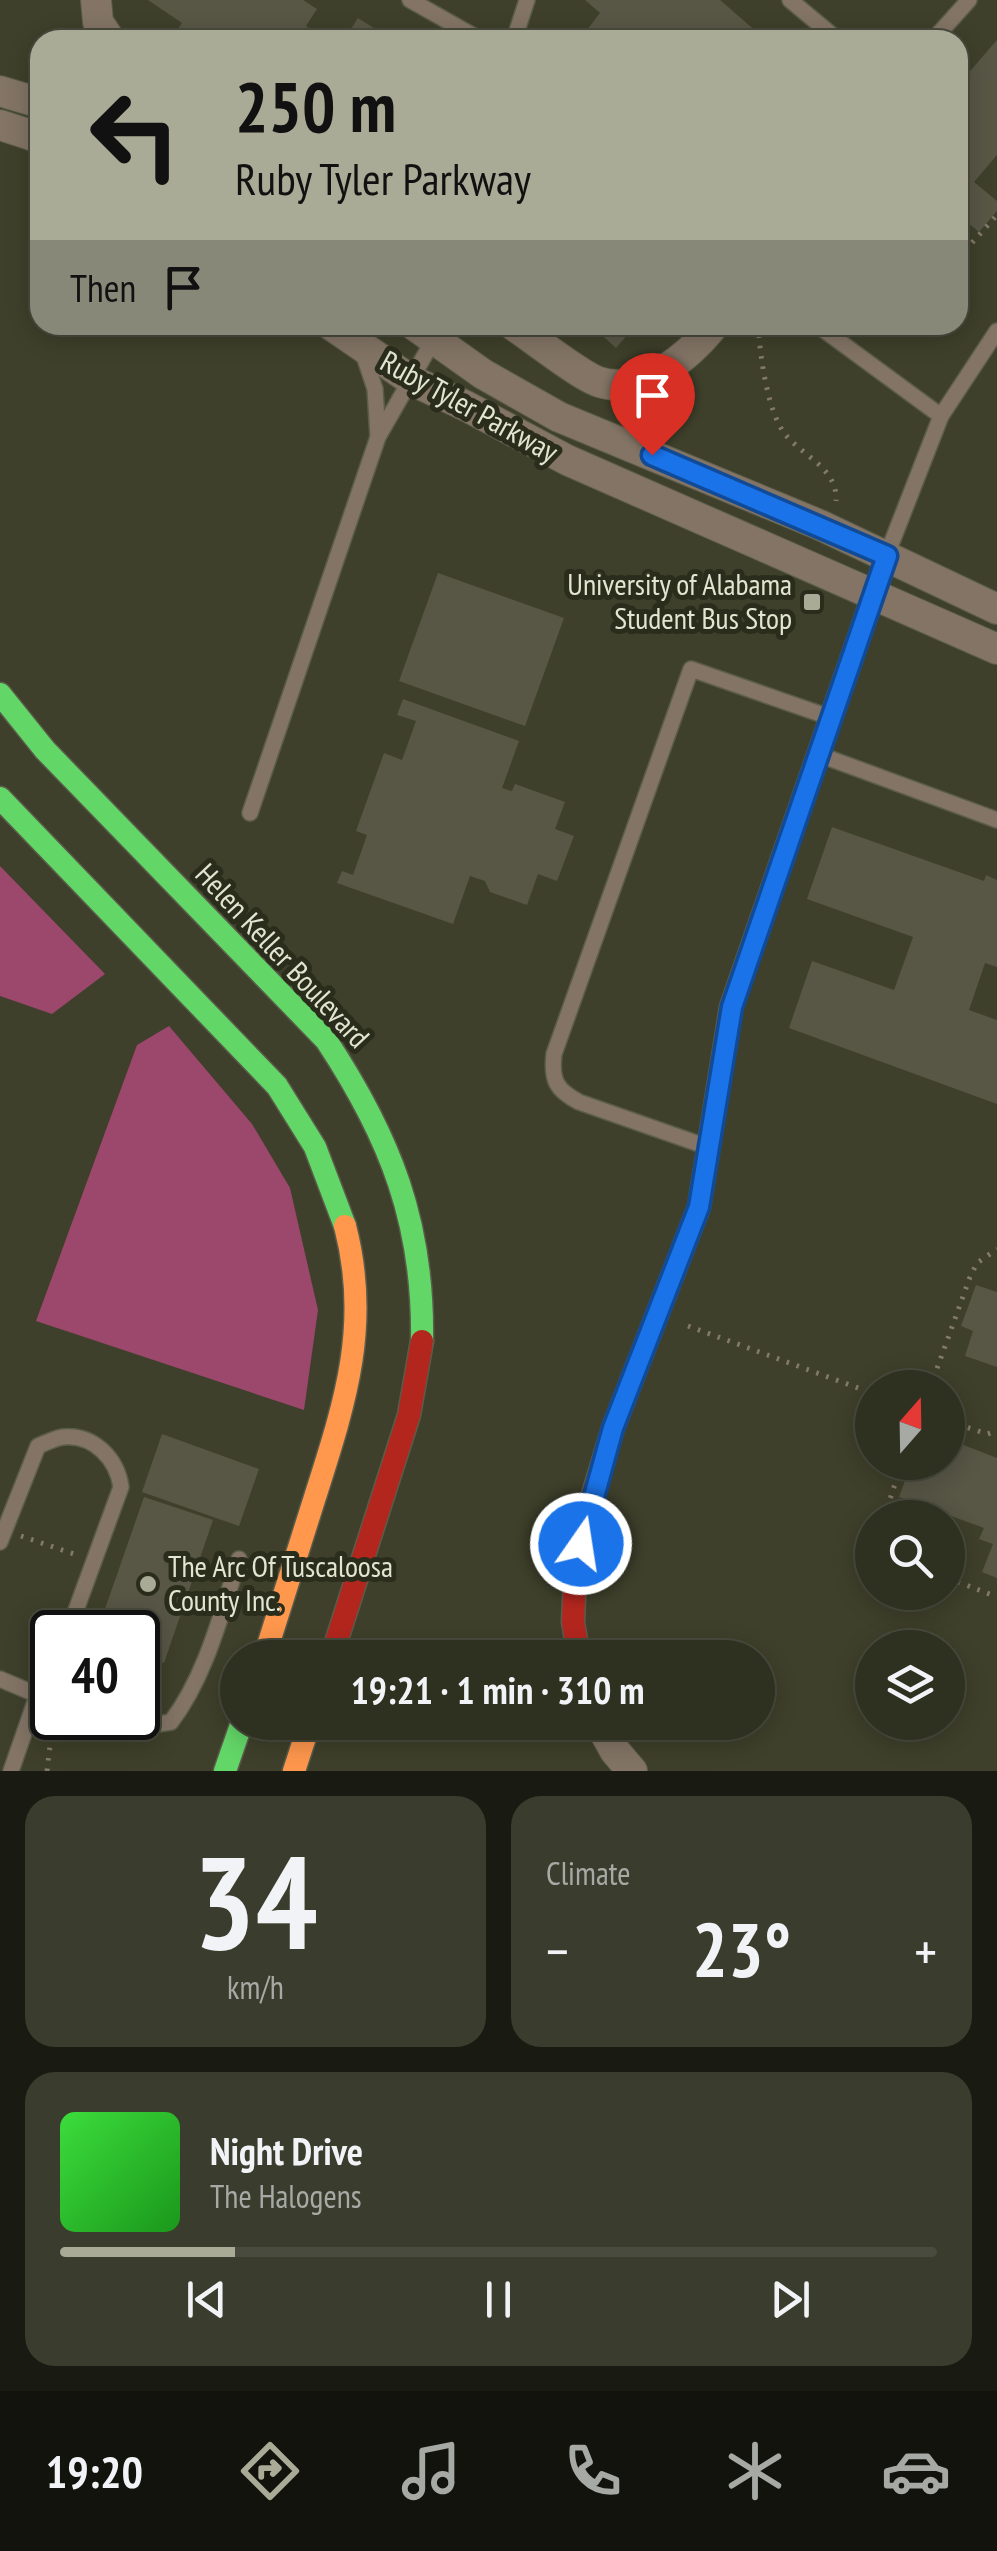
<!DOCTYPE html>
<html lang="en">
<head>
<meta charset="utf-8">
<style>
  :root { --surface:#2e3020; --page:#3a3c2d; --text:#f1f3f6; --muted:#a7a9a5; --line:#494b3e; --accent:#a9ab96 }
  body { margin:0; font-family:"PT Sans Narrow",sans-serif; background:var(--page); color:var(--text); height:100vh; display:flex; flex-direction:column; font-size:38px; white-space:nowrap }
  * { box-sizing:border-box; margin:0 }
  p { font-size:32px; color:var(--muted) }
  .icon { flex:none; width:55px; height:55px; fill:none; stroke:currentColor; stroke-width:2; stroke-linecap:round; stroke-linejoin:round }
  .map { position:relative; height:1771px; overflow:hidden }
  .sheet { display:flex; flex-direction:column; gap:25px; padding:25px; background:#191a12; flex:1 }
  .sheet>* { flex:none }
  .hud { position:absolute; left:30px; top:30px; width:938px; height:305px; border-radius:30px; box-shadow:0 5px 25px #0003,0 0 0 2px var(--line); background:#a9ab96; color:#111; overflow:hidden }
  .needle { width:65px; rotate:20deg }
  .controls { position:absolute; left:855px; top:1370px; display:grid; gap:20px }
  .controls a { display:grid; place-items:center; width:110px; height:110px; border-radius:50%; background:var(--surface); box-shadow:0 5px 25px #0003,0 0 0 2px var(--line); font-size:50px }
  .speed { position:absolute; left:30px; top:1610px; display:flex; gap:20px; font-size:50px; font-weight:700; text-align:center }
  .speed>* { display:grid; place-content:center; width:130px; height:130px; border-radius:50%; background:var(--surface); box-shadow:0 5px 25px #0003,0 0 0 2px var(--line); line-height:1 }
  .speed .limit { border:5px solid #111; border-radius:15px; background:#fff; color:#111 }
  .pin { position:absolute; display:grid; place-items:center; width:85px; height:85px; color:#fff; margin:-102px -42px; border-radius:50% 50% 50% 0; rotate:-45deg; box-shadow:0 0 10px #0007 }
  .pin .icon { rotate:45deg }
  .me { position:absolute; width:110px; margin:-55px; rotate:13deg; stroke-linejoin:round; filter:drop-shadow(0 0 8px #0008) }
  .turn { display:flex; align-items:center; gap:35px; height:210px; padding:0 40px; font-size:45px }
  .turn .icon { width:130px; height:130px; stroke-width:2.5 }
  .turn b { display:block; font-size:70px; line-height:85px }
  .then { display:flex; align-items:center; height:95px; padding:0 40px; background:#0003; gap:20px; font-size:38px }
  .big { font-size:75px; font-weight:700; line-height:1.1 }
  .sheet .widget { flex:1; display:flex; flex-direction:column; justify-content:center; gap:15px; min-width:0; padding:0 35px; border-radius:30px; background:var(--page) }
  .sheet .dial { align-items:center; gap:0 }
  .dial b { font-size:130px; line-height:1 }
  .song { display:flex; align-items:center; gap:30px }
  .cover { width:120px; height:120px; border-radius:15px; background:linear-gradient(135deg,hsl(120 70% 55%),hsl(120 70% 35%)) }
  .played { height:10px; border-radius:5px; background:linear-gradient(90deg,var(--accent) 20%,var(--line) 20%) }
  .keys { display:flex; justify-content:space-around; direction:ltr }
  .heat { display:flex; justify-content:space-between; align-items:center; font-size:55px; direction:ltr }
  .sheet .tiles { flex:1; display:grid; gap:25px; grid-template-columns:1fr 1fr }
  .widget:last-child { grid-column:span 2 }
  .trip { position:absolute; left:220px; top:1640px; width:555px; height:100px; border-radius:50px; background:var(--surface); box-shadow:0 5px 25px #0003,0 0 0 2px var(--line); font-weight:700; line-height:100px; text-align:center }
  .dock { display:flex; height:160px; justify-content:space-around; align-items:center; background:#12130d; color:var(--muted) }
  .dock .icon { width:70px; height:70px }
  .dock .current { color:var(--accent) }
  .dock b { font-size:45px; color:var(--text) }
  .map>svg:first-child { display:block }
</style>
</head>
<body>
<div class="map">
<svg width="997" height="1771" viewBox="0 0 997 1771">
  <rect width="100%" height="100%" fill="#3e402b"/>
  <!-- forest -->
  <g fill="#9c476c">
    <path d="M0,866L105,974L52,1014L0,996Z"/>
    <path d="M169,1026L252,1124L290,1188L318,1310L304,1410L36,1321L137,1045Z"/>
  </g>
  <!-- building -->
  <g fill="#585746">
    <path d="M148,0H303L317,9L306,26L327,40H184L175,34L182,23Z"/>
    <path d="M585,0H720L766,40H651L638,29L628,40H579L600,13Z"/>
    <path d="M358,18L388,37L386,40H344Z"/>
    <path d="M997,40V155L974,182L997,201V211L979,232L962,218L958,223V85Z"/>
    <path d="M591,325H636L616,348Z"/>
    <path d="M438,573L564,618L525,726L399,681Z"/>
    <path d="M403,699L519,741L502,788L512,791L515,784L565,802L555,829L574,836L557,881L538,874L527,905L490,892L485,881L470,876L453,924L337,883L342,871L353,875L367,835L356,831L384,753L402,760L416,721L397,715Z"/>
    <path d="M832,827L984,881L986,875L997,880V967L985,963L969,1010L997,1020V1104L789,1028L812,961L894,990L913,937L807,899Z"/>
    <path d="M976,1285L997,1292V1367L965,1356L973,1331L961,1326Z"/>
    <path d="M162,1434L259,1469L239,1526L142,1492Z"/>
    <path d="M948,1439L997,1458V1578L982,1572L993,1544L979,1539L984,1528L899,1497L912,1462H948Z"/>
    <path d="M144,1497L213,1520L164,1663L138,1654V1632H97Z"/>
  </g>
  <g fill="none" stroke-linecap="round" stroke-linejoin="round">
    <!-- lane casing -->
    <g stroke="#5a5c4a" stroke-width="18">
      <g id="lane">
        <path d="M410,0L481,40"/>
        <path d="M790,0L838,40"/>
        <path d="M514,40L527,0"/>
        <path d="M933,40L969,0"/>
        <path d="M817,325L941,416"/>
        <path d="M363,353L375,389L378,437"/>
        <path d="M888,552L941,416L997,331"/>
        <path d="M823,756L997,820"/>
        <path d="M250,813L378,437L434,339"/>
        <path d="M702,1145L579,1102C556,1090 551,1080 554,1054L691,669L829,717"/>
        <path d="M0,1542L38,1446C46,1443 55,1438 63,1437C94,1434 117,1459 121,1487L68,1632"/>
        <path d="M0,1679L52,1701"/>
        <path d="M104,1718L146,1726L171,1722C206,1676 221,1614 239,1559"/>
        <path d="M11,1771L37,1696L52,1672"/>
      </g>
    </g>
    <!-- street casing -->
    <g stroke="#5a5c4a" stroke-width="32">
      <g id="street">
        <path d="M96,0L98,22L110,40"/>
        <path d="M0,91L40,103"/>
        <path d="M0,125L40,138"/>
        <path d="M331,325L411,380L466,406L567,460L997,649"/>
        <path d="M414,325L483,374L559,417L820,525L997,609"/>
        <path d="M513,325C531,337 582,377 599,382C643,396 689,356 714,325"/>
        <path d="M599,1722L615,1751L632,1771"/>
      </g>
    </g>
    <!-- fast casing -->
    <g stroke="#5a5c4a" stroke-width="25">
      <g id="fast">
        <path d="M0,694L45,750L326,1040C390,1137 424,1223 422,1341"/>
        <path d="M0,798L277,1086L315,1147L345,1226"/>
        <path d="M766,906L887,556"/>
        <path d="M225,1771L242,1722"/>
      </g>
    </g>
    <!-- slow casing -->
    <g stroke="#5a5c4a" stroke-width="25">
      <g id="slow">
        <path d="M264,1658C281,1604 298,1550 315,1497C345,1403 371,1325 345,1226"/>
        <path d="M294,1771L310,1722"/>
      </g>
    </g>
    <!-- jam casing -->
    <g stroke="#5a5c4a" stroke-width="25">
      <g id="jam">
        <path d="M331,1658L409,1415L422,1341"/>
        <path d="M579,1658L573,1622L575,1575L588,1511L613,1428L699,1207L731,1007L766,906"/>
      </g>
    </g>
    <!-- path -->
    <g stroke="#847a6c" stroke-width="5" stroke-dasharray="2.5 8" stroke-linecap="butt">
      <path d="M958,78L961,81"/>
      <path d="M958,236L959,234L970,245L997,215"/>
      <path d="M758,325C760,354 767,411 785,434C802,456 838,468 836,501"/>
      <path d="M688,1326L872,1393"/>
      <path d="M930,1388L970,1277L977,1263L997,1249"/>
      <path d="M948,1421L987,1434L997,1431"/>
      <path d="M884,1518L902,1462"/>
      <path d="M21,1536L77,1555"/>
      <path d="M948,1578L997,1597"/>
      <path d="M47,1771L50,1746L59,1721"/>
    </g>
    <!-- lane -->
    <use href="#lane" stroke="#837465" stroke-width="15"/>
    <!-- street -->
    <use href="#street" stroke="#837465" stroke-width="30"/>
    <!-- fast -->
    <use href="#fast" stroke="#63d668" stroke-width="22"/>
    <!-- slow -->
    <use href="#slow" stroke="#ff974d" stroke-width="22"/>
    <!-- jam -->
    <use href="#jam" stroke="#b3261e" stroke-width="22"/>
  </g>
  <g fill="none" stroke-linecap="round" stroke-linejoin="round">
    <!-- route casing -->
    <g stroke="#114b97" stroke-width="25">
      <path id="route" d="M581,1544L613,1428L699,1207L732,1007L887,556L652,455"/>
    </g>
    <!-- route -->
    <use href="#route" stroke="#1a73e8" stroke-width="18"/>
  </g>
  <!-- markers -->
  <g fill="#a9ab96" stroke="#2b2d1c" stroke-width="4">
    <rect x="802" y="592" width="20" height="20" rx="5"/>
    <circle cx="148" cy="1584" r="10"/>
  </g>
  <g text-anchor="middle" stroke-width="10" stroke-linejoin="round" paint-order="stroke">
    <!-- street labels -->
    <g font-size="30" fill="#e2e5d0" stroke="#2b2d1c">
      <text transform="translate(469 407) rotate(29)" y="10">Ruby Tyler Parkway</text>
      <text transform="translate(282 956) rotate(47)" y="10">Helen Keller Boulevard</text>
    </g>
    <!-- poi labels -->
    <g font-size="30" fill="#e2e5d0" stroke="#2b2d1c" text-anchor="end">
      <text x="792" y="595">University of Alabama<tspan x="792" dy="34">Student Bus Stop</tspan></text>
      <text x="168" y="1577" text-anchor="start">The Arc Of Tuscaloosa<tspan x="168" dy="34">County Inc.</tspan></text>
    </g>
  </g>
</svg>
<div class="controls">
<a><svg class="needle" viewBox="-14 -14 28 28"><path d="M0-13l5 13h-10z" fill="#e53935"/><path d="M0 13l5-13h-10z" fill="#a7a9a5"/></svg></a>
<a><svg class="icon" aria-label="search" viewBox="0 0 24 24"><circle cx="10" cy="10" r="6"/><path d="M15 15l6 6"/></svg></a>
<a><svg class="icon" aria-label="layers" viewBox="0 0 24 24"><path d="M12 4l9 5-9 5-9-5zM3 14l9 5 9-5"/></svg></a>
</div>
<div class="speed"><div class="limit">40</div></div>
<div class="pin" style="left:652px;top:455px;background:#d93025"><svg class="icon" aria-label="arrive" viewBox="0 0 24 24"><path d="M6 21V4h12l-3 4 3 4H6"/></svg></div>
<svg class="me" style="left:581px;top:1544px" viewBox="-20 -20 40 40"><circle r="17" fill="#1a73e8" stroke="#fff" stroke-width="3"/><path d="M0-11L8 9 0 5-8 9z" fill="#fff"/></svg>
<div class="trip">19:21 · 1 min · 310 m</div>
<div class="hud">
<div class="turn"><svg class="icon" aria-label="left" viewBox="0 0 24 24"><path d="M17 20v-9H6M10 6l-5 5 5 5"/></svg><div><b>250 m</b>Ruby Tyler Parkway</div></div>
<div class="then">Then<svg class="icon" aria-label="arrive" viewBox="0 0 24 24"><path d="M6 21V4h12l-3 4 3 4H6"/></svg></div>
</div>
</div>
<section class="sheet">
<div class="tiles">
<div class="widget dial"><b>34</b><p>km/h</p></div>
<div class="widget"><p>Climate</p>
<div class="heat"><a>−</a><b class="big">23°</b><a>+</a></div>
</div>
<div class="widget">
<div class="song"><i class="cover"></i><div><b>Night Drive</b><p>The Halogens</p></div></div>
<div class="played"></div>
<div class="keys"><svg class="icon" aria-label="previous" viewBox="0 0 24 24"><path d="M18 5L8 12l10 7zM5 5v14"/></svg><svg class="icon" aria-label="pause" viewBox="0 0 24 24"><path d="M8 5v14M16 5v14"/></svg><svg class="icon" aria-label="next" viewBox="0 0 24 24"><path d="M6 5l10 7-10 7zM19 5v14"/></svg></div>
</div>
</div>
</section>
<nav class="dock">
<b>19:20</b>
<svg class="icon current" aria-label="directions" viewBox="0 0 24 24"><path d="M12 3l9 9-9 9-9-9zM9 14v-3h6M13 9l2 2-2 2"/></svg>
<svg class="icon" aria-label="music" viewBox="0 0 24 24"><path d="M9 18V5l10-2v13"/><circle cx="6" cy="18" r="3"/><circle cx="16" cy="16" r="3"/></svg>
<svg class="icon" aria-label="phone" viewBox="0 0 24 24"><path d="M5 4h4l2 5-3 2q2 4 5 5l2-3 5 2v4C11 20 4 13 5 4z"/></svg>
<svg class="icon" aria-label="climate" viewBox="0 0 24 24"><path d="M12 3v18M4 7l16 10M4 17L20 7"/></svg>
<svg class="icon" aria-label="car" viewBox="0 0 24 24"><path d="M5 17H2v-5l4-1 3-4h7l3 4 3 1v5h-3M9 17h6M6 11h13"/><circle cx="7" cy="17" r="2"/><circle cx="17" cy="17" r="2"/></svg>
</nav>
</body>
</html>
